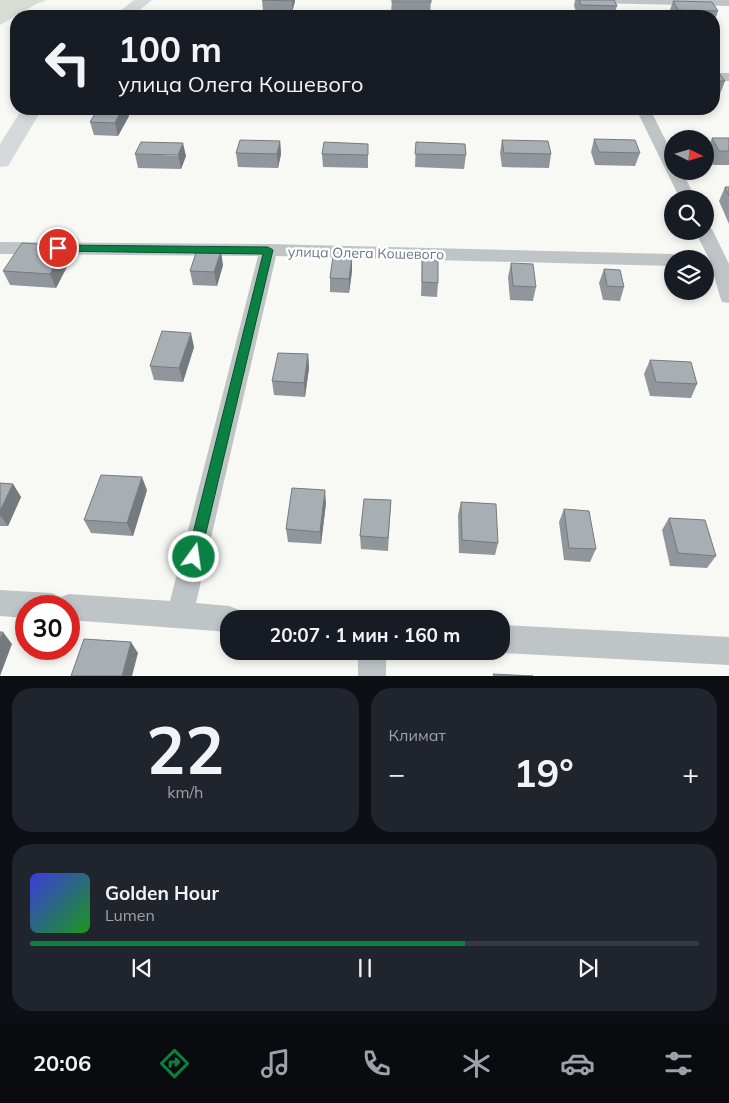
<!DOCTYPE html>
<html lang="ru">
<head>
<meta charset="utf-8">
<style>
  :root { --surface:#171b24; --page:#20242c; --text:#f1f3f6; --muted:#9ea1a6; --line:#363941; --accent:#0b8043 }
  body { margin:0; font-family:Mulish,sans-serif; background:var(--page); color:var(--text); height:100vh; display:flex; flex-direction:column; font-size:19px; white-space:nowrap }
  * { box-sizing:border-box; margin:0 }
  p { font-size:16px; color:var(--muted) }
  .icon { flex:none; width:28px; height:28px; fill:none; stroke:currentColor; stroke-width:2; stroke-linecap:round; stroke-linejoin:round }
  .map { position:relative; height:676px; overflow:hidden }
  .drawer { display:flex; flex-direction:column; gap:12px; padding:12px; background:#0d0f14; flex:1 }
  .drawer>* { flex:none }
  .hud { position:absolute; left:10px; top:10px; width:710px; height:105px; border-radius:20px; box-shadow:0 2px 8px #0003; background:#171b24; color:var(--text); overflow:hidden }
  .needle { width:32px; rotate:95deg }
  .fabs { position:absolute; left:664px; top:130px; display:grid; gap:10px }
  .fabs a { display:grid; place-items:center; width:50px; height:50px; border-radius:50%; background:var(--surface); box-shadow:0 2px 8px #0003; font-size:25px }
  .speed { position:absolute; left:15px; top:595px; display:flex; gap:10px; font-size:25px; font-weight:700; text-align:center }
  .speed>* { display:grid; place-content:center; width:65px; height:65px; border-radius:50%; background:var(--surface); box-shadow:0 2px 8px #0003; line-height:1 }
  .speed .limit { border:8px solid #d22; background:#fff; color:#111 }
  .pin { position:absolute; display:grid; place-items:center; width:42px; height:42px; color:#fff; margin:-21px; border:2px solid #fff; border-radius:50%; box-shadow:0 1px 5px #0007 }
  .me { position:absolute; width:55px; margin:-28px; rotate:14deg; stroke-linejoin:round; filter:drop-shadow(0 0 4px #0008) }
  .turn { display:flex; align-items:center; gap:18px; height:105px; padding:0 25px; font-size:22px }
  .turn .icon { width:65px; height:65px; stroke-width:2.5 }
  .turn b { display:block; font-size:35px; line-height:42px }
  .big { font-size:38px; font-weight:700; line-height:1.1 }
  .drawer .card { flex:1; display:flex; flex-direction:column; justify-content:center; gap:8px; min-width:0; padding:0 18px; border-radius:20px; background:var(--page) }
  .drawer .dial { align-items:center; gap:0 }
  .dial b { font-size:65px; line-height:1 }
  .song { display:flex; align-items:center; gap:15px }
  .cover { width:60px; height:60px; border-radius:8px; background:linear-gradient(135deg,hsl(240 70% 55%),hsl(120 70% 35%)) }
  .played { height:5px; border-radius:2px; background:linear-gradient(90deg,var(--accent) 65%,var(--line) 65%) }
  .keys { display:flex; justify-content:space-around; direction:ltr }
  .heat { display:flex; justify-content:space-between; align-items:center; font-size:28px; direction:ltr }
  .drawer .tiles { flex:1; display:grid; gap:12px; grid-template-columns:1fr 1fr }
  .card:last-child { grid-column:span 2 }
  .trip { position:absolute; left:220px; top:610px; width:290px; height:50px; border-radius:20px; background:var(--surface); box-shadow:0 2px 8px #0003; font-weight:700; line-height:50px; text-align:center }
  .dock { display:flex; height:80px; justify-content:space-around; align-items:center; background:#090b0e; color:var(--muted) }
  .dock .icon { width:35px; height:35px }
  .dock .active { color:var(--accent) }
  .dock b { font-size:22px; color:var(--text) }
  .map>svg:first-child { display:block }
</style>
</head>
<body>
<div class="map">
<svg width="729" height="676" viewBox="0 0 729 676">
  <rect width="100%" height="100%" fill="#f8f8f5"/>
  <!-- green -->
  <path fill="#d8ddd5" d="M0,0H47L36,4L0,25Z"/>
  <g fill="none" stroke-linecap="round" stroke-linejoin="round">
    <!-- street -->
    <g fill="#bfc4c7" fill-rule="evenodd">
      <path d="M584,0H729V6L590,3Z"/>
      <rect x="714" y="73" width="15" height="8"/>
      <path d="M636,109H650L672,153V171H682L696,199H680Z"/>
      <path d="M705,226L710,227L713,231L729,264V303L722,302L720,297L710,261L695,231H705Z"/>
      <path d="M0,242L268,244L672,254L678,256L680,259H672V266L276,256L196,603L229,606L239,610L243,619H229V632L69,620V606H26V618L0,616V590L51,593L61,597L69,594L170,601L258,256L0,254Z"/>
      <path d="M501,625L729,637V665L501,653L497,651H501Z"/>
      <rect x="358" y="651" width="28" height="25"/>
    </g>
    <!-- secondary -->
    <g fill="#d5d9dc" fill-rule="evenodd">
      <path d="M134,0H152L132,16H114Z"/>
      <path d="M22,109H42L8,166L0,167V144Z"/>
    </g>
  </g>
  <!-- wall -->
  <g fill="#90969b">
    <path d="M262,0H295V1L292,12H263Z"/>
    <path d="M392,0H431L430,14L391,13Z"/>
    <path d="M575,0H614L617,6L614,16H578L574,6Z"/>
    <path d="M673,1L718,11L714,23V16H671L669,13Z"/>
    <path d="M714,72L725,81L720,94H714Z"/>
    <path d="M129,116L118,136L94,135L90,122Z"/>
    <path d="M712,138H729V165H713L707,151Z"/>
    <path d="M594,139L640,153L635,166L595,165L591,152Z"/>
    <path d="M502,140L551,154L549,168L502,167L500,153Z"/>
    <path d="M280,141L281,154L278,168L238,167L236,153Z"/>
    <path d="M416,142L466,155L464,169L415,167Z"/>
    <path d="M368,144V168L323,167L322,154Z"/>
    <path d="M135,154L186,156L181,169L138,168Z"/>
    <path d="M725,187H729V224L719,201Z"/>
    <path d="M66,246L71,259L56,288L10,285L3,271Z"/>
    <path d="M352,257V271L349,293L330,292V278Z"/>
    <path d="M422,260L438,283L437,297L421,296Z"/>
    <path d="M511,263L536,287L533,301L510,300L508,277Z"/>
    <path d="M223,265L217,286L193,285L190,271Z"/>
    <path d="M604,269L624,287L620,301L603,300L599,283Z"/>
    <path d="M194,347L183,382L154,380L150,366Z"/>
    <path d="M308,354L309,368L305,397L274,395L272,381Z"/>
    <path d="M650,360L697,384L691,398L650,396L644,374Z"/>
    <path d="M0,483L13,484L21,497L8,526H0Z"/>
    <path d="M147,490L133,536L91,533L84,520Z"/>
    <path d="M391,500L388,551L361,549L360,536Z"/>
    <path d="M461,502L498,543L495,555L459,553L458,515Z"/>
    <path d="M326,503L321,544L288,542L286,529Z"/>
    <path d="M564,509L596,549L590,562L564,560L559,522Z"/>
    <path d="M669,518L716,556L707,568L670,566L662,530Z"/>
  </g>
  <!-- shaded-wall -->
  <g fill="#757a7e">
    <path d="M292,0H295V1L292,12Z"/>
    <path d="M122,109H127L129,116L118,136L115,123Z"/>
    <path d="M280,141L281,154L278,168L277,154Z"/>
    <path d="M183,143L186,156L181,169L178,155Z"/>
    <path d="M66,246L71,259L56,288L50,274Z"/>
    <path d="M221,251L223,265L217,286L214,272Z"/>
    <path d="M352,257V271L349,293V279Z"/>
    <path d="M191,333L194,347L183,382L179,368Z"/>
    <path d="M308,354L309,368L305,397L304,383Z"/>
    <path d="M142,477L147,490L133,536L127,523Z"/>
    <path d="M13,484L21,497L8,526L0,515V511Z"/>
    <path d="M325,490L326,503L321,544L320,532Z"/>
    <path d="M3,632L12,644L0,676V640Z"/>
    <path d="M131,642L138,653L132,676H122Z"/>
  </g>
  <!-- building -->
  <g fill="#a7afb4" stroke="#757a7e">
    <path d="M262,0H292L291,1Z"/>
    <rect x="392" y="0" width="39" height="2"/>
    <path d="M579,0H614L617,6L581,5Z"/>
    <path d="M673,1L712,2L718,11L678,10Z"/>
    <path d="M714,72H718L725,81H714Z"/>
    <path d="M98,109H122L115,123L90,122Z"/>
    <path d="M712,138H729V151H719Z"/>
    <path d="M594,139L635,140L640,153L599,152Z"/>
    <path d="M240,140L280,141L277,154L236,153Z"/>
    <path d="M502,140L548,141L551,154L504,153Z"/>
    <path d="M141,142L183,143L178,155L135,154Z"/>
    <path d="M324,142L368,144V155L322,154Z"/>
    <path d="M416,142L465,144L466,155L415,154Z"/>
    <path d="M725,187H729V196Z"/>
    <path d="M22,243L66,246L50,274L3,271Z"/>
    <path d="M197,250L221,251L214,272L190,271Z"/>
    <path d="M333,256L352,257L349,279L330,278Z"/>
    <path d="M422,260L438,261V283L422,282Z"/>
    <path d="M511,263L533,264L536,287L513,286Z"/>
    <path d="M604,269L620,270L624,287L607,286Z"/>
    <path d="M162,331L191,333L179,368L150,366Z"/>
    <path d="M278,353L308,354L304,383L272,381Z"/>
    <path d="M650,360L691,362L697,384L656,382Z"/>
    <path d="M101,475L142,477L127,523L84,520Z"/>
    <path d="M0,483L13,484L0,511Z"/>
    <path d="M292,488L325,490L320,532L286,529Z"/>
    <path d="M364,499L391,500L388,538L360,536Z"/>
    <path d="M461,502L496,504L498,543L462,540Z"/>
    <path d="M564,509L589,511L596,549L569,548Z"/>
    <path d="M669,518L705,520L716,556L678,553Z"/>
    <path d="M0,632H3L0,640Z"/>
    <path d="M84,639L131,642L122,676H71Z"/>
    <path d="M493,674L533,676H494Z"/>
  </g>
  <!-- route -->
  <path fill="#0b8043" stroke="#07532c" d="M58,245L268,247L273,250L199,562L194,564L189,562L187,557L263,254L54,251L52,248Z"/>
  <g text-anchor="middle" stroke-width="5" stroke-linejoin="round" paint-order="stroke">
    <!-- street labels -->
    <g font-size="14" fill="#697884" stroke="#fff">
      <text transform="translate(366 253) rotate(1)" y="5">улица Олега Кошевого</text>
    </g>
  </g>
</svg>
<div class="fabs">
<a><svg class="needle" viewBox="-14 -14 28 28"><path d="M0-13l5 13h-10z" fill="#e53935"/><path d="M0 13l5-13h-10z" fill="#9ea1a6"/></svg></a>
<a><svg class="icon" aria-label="search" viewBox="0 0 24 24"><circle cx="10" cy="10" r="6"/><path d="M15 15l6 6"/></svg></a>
<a><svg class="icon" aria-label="layers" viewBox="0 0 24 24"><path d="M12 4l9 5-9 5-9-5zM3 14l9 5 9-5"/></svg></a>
</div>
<div class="speed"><div class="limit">30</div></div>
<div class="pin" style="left:58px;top:248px;background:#d93025"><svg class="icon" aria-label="arrive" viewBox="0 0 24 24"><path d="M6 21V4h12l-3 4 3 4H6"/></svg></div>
<svg class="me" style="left:194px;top:557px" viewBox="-20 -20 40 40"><circle r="17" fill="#0b8043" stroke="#fff" stroke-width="3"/><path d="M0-11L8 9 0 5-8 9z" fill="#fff"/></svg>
<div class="trip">20:07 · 1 мин · 160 m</div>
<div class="hud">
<div class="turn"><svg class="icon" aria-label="left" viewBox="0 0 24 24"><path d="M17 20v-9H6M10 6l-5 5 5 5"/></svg><div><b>100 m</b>улица Олега Кошевого</div></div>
</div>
</div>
<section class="drawer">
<div class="tiles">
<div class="card dial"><b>22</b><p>km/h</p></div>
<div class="card"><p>Климат</p>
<div class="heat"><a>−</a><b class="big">19°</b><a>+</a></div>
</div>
<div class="card">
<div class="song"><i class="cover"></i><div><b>Golden Hour</b><p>Lumen</p></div></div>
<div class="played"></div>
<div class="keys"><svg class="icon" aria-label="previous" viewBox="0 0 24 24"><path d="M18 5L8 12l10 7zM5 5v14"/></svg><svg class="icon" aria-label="pause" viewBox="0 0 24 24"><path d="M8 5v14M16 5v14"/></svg><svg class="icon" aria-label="next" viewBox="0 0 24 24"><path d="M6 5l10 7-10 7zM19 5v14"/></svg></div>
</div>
</div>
</section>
<nav class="dock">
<b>20:06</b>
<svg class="icon active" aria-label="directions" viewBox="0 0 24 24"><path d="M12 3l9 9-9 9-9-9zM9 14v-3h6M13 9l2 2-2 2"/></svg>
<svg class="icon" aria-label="music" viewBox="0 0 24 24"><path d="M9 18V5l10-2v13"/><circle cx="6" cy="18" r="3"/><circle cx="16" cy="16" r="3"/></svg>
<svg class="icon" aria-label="phone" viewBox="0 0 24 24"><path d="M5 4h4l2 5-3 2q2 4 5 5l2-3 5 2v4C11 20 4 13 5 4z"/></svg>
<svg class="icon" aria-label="climate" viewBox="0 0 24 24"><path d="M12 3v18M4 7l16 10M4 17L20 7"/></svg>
<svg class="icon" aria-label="car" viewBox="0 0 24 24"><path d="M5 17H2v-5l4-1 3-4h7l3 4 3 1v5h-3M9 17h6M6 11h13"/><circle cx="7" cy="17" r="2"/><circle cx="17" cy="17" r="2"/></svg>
<svg class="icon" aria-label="filters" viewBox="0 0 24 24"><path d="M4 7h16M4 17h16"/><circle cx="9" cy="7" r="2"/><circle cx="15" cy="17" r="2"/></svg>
</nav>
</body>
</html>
